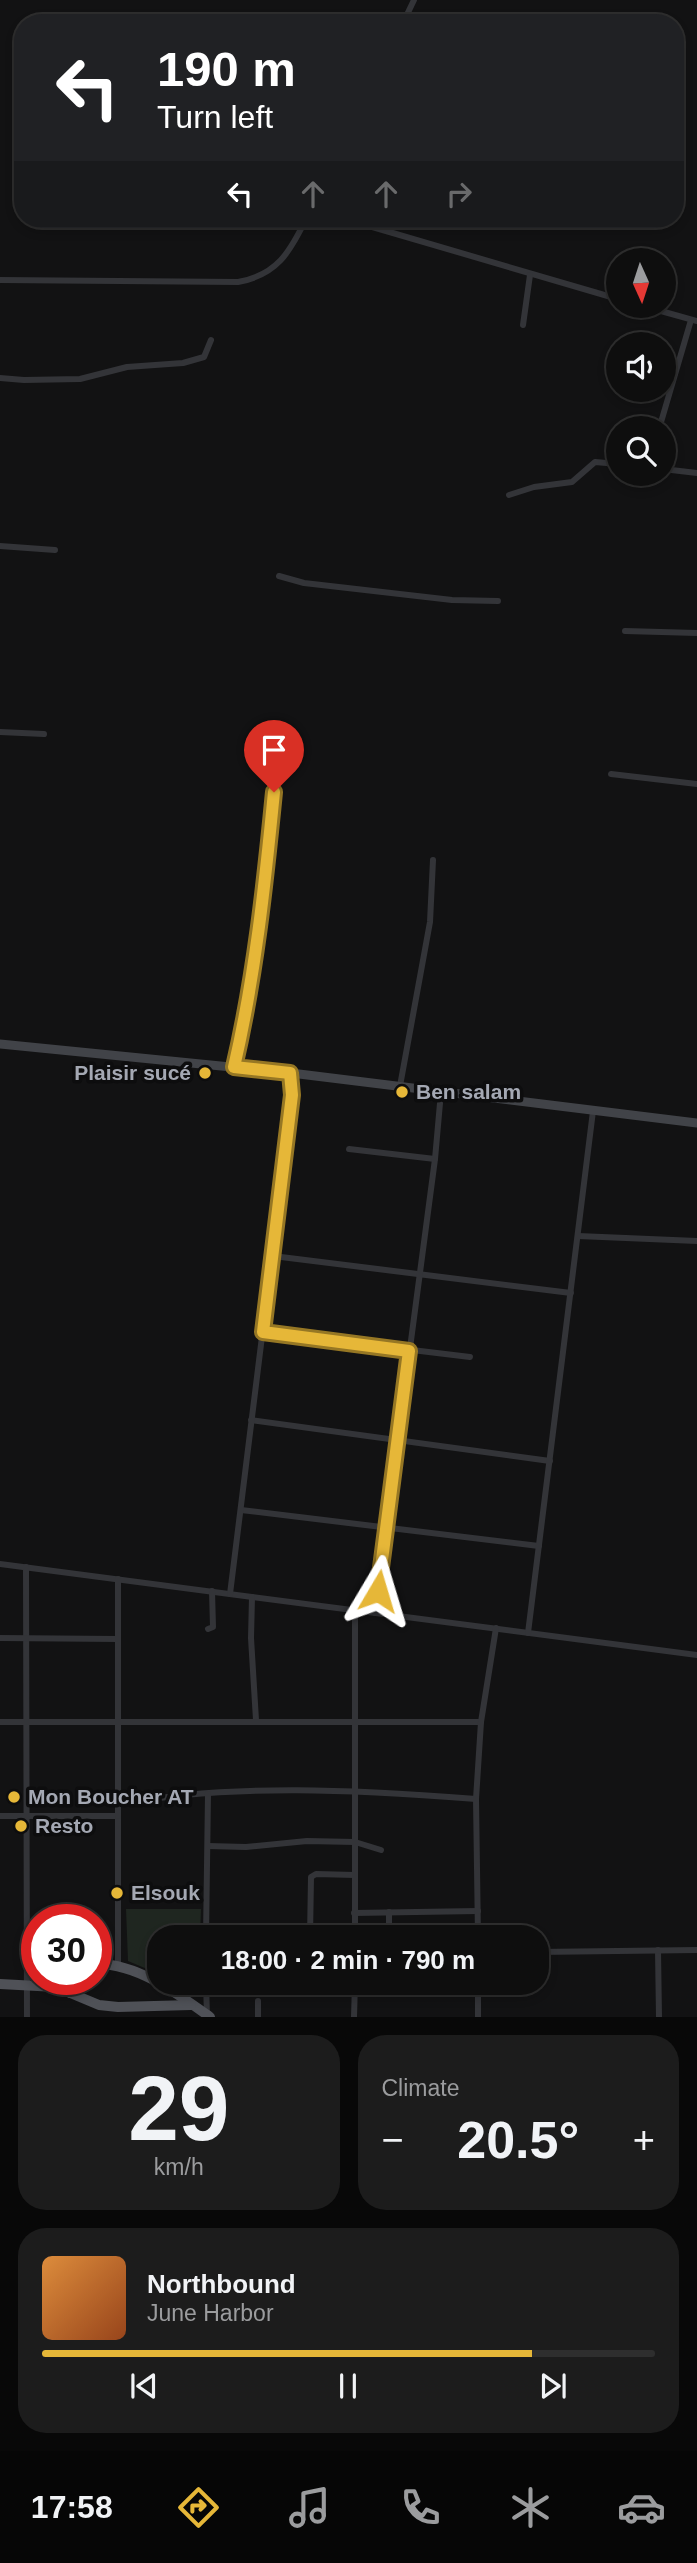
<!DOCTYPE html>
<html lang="en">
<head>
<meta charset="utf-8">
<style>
  :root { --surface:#0e0e0e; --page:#1c1c1c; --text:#f1f3f6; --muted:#9b9c9e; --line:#2e2e2e; --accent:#e6b738 }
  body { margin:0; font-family:Helvetica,sans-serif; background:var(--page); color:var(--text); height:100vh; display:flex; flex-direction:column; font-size:26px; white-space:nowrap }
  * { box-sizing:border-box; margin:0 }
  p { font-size:23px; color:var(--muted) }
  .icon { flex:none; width:38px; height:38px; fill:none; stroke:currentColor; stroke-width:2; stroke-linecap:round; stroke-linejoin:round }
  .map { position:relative; height:2017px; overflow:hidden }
  .drawer { display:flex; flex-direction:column; gap:18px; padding:18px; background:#080808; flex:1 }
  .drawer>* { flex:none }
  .top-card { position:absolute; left:14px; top:14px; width:670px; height:214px; border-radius:28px; box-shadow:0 4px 10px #0003,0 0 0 2px var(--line); background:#202124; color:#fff; overflow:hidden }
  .needle { width:46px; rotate:177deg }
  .tools { position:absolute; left:606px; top:248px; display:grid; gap:14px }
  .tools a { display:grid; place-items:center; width:70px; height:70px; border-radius:50%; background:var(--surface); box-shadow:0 4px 10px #0003,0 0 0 2px var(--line); font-size:35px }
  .speed { position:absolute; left:21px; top:1904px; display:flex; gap:14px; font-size:35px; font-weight:700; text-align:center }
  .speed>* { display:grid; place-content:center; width:91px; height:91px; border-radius:50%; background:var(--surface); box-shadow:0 4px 10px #0003,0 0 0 2px var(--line); line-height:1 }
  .speed .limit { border:10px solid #d22; background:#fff; color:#111 }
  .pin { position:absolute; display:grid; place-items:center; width:60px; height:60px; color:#fff; margin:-72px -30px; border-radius:50% 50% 50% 0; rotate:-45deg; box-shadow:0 0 7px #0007 }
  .pin .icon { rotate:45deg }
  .me { position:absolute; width:77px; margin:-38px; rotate:7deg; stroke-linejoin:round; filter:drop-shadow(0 0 5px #0008) }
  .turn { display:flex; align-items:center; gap:24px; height:147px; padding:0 28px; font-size:32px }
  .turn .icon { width:91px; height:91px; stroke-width:2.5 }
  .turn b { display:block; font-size:49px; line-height:60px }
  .lanes { display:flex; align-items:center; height:66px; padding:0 28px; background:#0003; justify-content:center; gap:35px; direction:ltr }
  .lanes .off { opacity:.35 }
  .big { font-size:52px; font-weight:700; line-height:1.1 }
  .drawer .widget { flex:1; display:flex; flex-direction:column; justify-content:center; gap:10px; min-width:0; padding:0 24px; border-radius:28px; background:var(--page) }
  .drawer .dial { align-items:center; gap:0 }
  .dial b { font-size:91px; line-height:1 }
  .song { display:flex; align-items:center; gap:21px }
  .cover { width:84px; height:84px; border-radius:10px; background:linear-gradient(135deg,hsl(30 70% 55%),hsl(20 70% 35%)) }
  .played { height:7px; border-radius:4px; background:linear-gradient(90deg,var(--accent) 80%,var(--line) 80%) }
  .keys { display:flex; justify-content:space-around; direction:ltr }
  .heat { display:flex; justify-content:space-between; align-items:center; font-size:38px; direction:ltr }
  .drawer .tiles { flex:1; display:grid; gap:18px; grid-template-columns:1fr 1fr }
  .widget:last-child { grid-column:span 2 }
  .trip { position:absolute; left:147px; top:1925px; width:402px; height:70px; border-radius:28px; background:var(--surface); box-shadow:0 4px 10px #0003,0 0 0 2px var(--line); font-weight:700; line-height:70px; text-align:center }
  .tabs { display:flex; height:112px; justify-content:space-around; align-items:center; background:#060606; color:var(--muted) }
  .tabs .icon { width:49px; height:49px }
  .tabs .current { color:var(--accent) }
  .tabs b { font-size:32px; color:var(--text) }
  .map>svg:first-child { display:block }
</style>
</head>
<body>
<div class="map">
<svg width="697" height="2017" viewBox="0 0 697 2017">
  <rect width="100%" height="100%" fill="#121213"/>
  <!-- green -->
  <path fill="#1f2620" d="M126,1909H201L200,1937H159V1974L128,1961Z"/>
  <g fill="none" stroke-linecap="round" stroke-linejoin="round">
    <!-- street -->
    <g stroke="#333438" stroke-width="6">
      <path d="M403,23L414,0"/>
      <path d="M345,219L618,299"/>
      <path d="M0,280L238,282C277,275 290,252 306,219"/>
      <path d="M643,306L697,321"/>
      <path d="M523,325L530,275"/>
      <path d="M0,378L24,380L80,379L127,367L183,363L204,357L211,340"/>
      <path d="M659,429L691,320"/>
      <path d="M663,469L697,473"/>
      <path d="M509,495L534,487L572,482L595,462L618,464"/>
      <path d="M0,546L55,550"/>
      <path d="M279,576L304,583L452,600L498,601"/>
      <path d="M625,631L697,633"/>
      <path d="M0,732L44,734"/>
      <path d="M611,774L697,784"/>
      <path d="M234,1067L245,1021L264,897L276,765"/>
      <path d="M400,1086L430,922L433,860"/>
      <path d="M349,1149L435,1159"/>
      <path d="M578,1236L697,1241"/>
      <path d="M273,1256L571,1293"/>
      <path d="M263,1332L470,1357"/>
      <path d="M251,1420L550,1461"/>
      <path d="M241,1510L539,1546"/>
      <path d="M0,1564L697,1655"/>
      <path d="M26,1567L27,2017"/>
      <path d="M230,1594L292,1095L291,1073"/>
      <path d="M252,1597L251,1638L256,1720"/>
      <path d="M375,1613L435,1159L441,1092"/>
      <path d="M208,1629L213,1627L212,1591"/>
      <path d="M528,1633L593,1111"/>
      <path d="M0,1638L118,1639"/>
      <path d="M0,1722H481"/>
      <path d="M119,1804C236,1783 358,1790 476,1799"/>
      <path d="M0,1816H118V1966"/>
      <path d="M118,1816V1579"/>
      <path d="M208,1846L246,1847L307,1841L355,1842L381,1850"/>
      <path d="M354,1913L478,1911"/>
      <path d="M206,1937L208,1794"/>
      <path d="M310,1937L311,1877L316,1874L355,1875"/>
      <path d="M355,1937V1610"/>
      <path d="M389,1937V1912"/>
      <path d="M478,1937L476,1799L481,1722L496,1628"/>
      <path d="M658,1950L659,2017"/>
      <path d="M537,1952L697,1950"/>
      <path d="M206,1983L207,2016"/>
      <path d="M258,2017V2001"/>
      <path d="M354,2017L355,1983"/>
      <path d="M478,2017V1983"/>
    </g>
    <!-- secondary -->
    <path stroke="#414348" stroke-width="9" d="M0,1044L291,1073L697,1123"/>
    <!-- primary -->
    <g stroke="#4f5157" stroke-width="10">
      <path d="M96,1964C137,1963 178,1994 210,2017"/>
      <path d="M69,1979L70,1993"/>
      <path d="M0,1984L56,1987L99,2005L118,2007L191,2005"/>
    </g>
  </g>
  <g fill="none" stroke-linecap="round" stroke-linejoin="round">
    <!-- route casing -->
    <g stroke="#967724" stroke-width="18">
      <path id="route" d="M274,792C265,884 255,977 234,1067L290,1073L292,1095L263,1332L409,1351L378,1591"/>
    </g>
    <!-- route -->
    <use href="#route" stroke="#e6b738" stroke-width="12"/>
  </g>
  <!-- markers -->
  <g fill="#e6b738" stroke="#0d0d0e" stroke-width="2.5">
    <circle cx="205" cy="1073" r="7"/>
    <circle cx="402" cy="1092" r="7"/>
    <circle cx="14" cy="1797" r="7"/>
    <circle cx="21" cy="1826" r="7"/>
    <circle cx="117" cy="1893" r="7"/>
  </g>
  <g text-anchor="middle" stroke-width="7" stroke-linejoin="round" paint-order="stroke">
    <!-- poi labels -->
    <g font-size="21" font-weight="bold" fill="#a4a8b3" stroke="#0d0d0e" text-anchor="start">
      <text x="191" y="1080" text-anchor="end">Plaisir sucé</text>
      <text x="416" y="1099">Ben salam</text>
      <text x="28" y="1804">Mon Boucher AT</text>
      <text x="35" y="1833">Resto</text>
      <text x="131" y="1900">Elsouk</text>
    </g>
  </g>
</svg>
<div class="tools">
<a><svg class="needle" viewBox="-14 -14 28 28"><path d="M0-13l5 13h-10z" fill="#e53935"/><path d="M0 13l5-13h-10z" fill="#9b9c9e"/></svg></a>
<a><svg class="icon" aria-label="sound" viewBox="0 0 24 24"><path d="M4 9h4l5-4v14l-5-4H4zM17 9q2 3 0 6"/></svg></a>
<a><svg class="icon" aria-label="search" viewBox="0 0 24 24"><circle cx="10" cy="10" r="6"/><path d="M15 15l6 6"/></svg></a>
</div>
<div class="speed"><div class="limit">30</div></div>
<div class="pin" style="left:274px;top:792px;background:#d93025"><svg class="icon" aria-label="arrive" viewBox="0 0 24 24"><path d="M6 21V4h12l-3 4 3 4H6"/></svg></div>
<svg class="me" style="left:378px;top:1591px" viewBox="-20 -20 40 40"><path d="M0-17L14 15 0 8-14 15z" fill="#e6b738" stroke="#fff" stroke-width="4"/></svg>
<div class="trip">18:00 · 2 min · 790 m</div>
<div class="top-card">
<div class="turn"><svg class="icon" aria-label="left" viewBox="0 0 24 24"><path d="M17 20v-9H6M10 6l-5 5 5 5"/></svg><div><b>190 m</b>Turn left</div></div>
<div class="lanes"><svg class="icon" aria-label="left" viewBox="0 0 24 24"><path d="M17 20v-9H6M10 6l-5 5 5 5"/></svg><svg class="icon off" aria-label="ahead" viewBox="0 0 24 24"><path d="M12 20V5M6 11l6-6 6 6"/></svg><svg class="icon off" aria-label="ahead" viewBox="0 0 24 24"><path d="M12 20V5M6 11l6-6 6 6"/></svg><svg class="icon off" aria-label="right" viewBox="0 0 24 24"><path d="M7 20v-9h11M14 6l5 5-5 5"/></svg></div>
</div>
</div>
<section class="drawer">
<div class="tiles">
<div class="widget dial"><b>29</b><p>km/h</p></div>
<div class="widget"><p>Climate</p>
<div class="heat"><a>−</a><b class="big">20.5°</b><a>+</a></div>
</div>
<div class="widget">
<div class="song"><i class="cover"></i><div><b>Northbound</b><p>June Harbor</p></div></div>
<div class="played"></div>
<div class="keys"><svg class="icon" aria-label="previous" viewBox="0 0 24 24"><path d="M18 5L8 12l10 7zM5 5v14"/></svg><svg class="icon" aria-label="pause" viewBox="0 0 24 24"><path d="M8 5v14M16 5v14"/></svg><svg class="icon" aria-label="next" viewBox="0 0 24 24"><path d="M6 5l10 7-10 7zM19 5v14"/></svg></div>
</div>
</div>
</section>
<nav class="tabs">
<b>17:58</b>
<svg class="icon current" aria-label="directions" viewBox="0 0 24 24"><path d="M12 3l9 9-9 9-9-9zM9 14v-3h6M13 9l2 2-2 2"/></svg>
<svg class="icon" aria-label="music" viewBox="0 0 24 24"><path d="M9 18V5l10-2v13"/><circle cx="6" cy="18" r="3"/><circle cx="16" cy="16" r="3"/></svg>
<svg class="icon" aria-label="phone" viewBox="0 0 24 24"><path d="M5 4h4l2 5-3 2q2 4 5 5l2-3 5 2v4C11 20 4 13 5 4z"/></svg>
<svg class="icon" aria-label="climate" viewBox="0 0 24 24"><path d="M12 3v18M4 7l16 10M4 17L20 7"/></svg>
<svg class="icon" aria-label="car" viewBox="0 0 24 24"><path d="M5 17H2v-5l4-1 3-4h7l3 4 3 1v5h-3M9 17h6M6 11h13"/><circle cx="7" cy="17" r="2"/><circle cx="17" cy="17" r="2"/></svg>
</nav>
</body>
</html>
